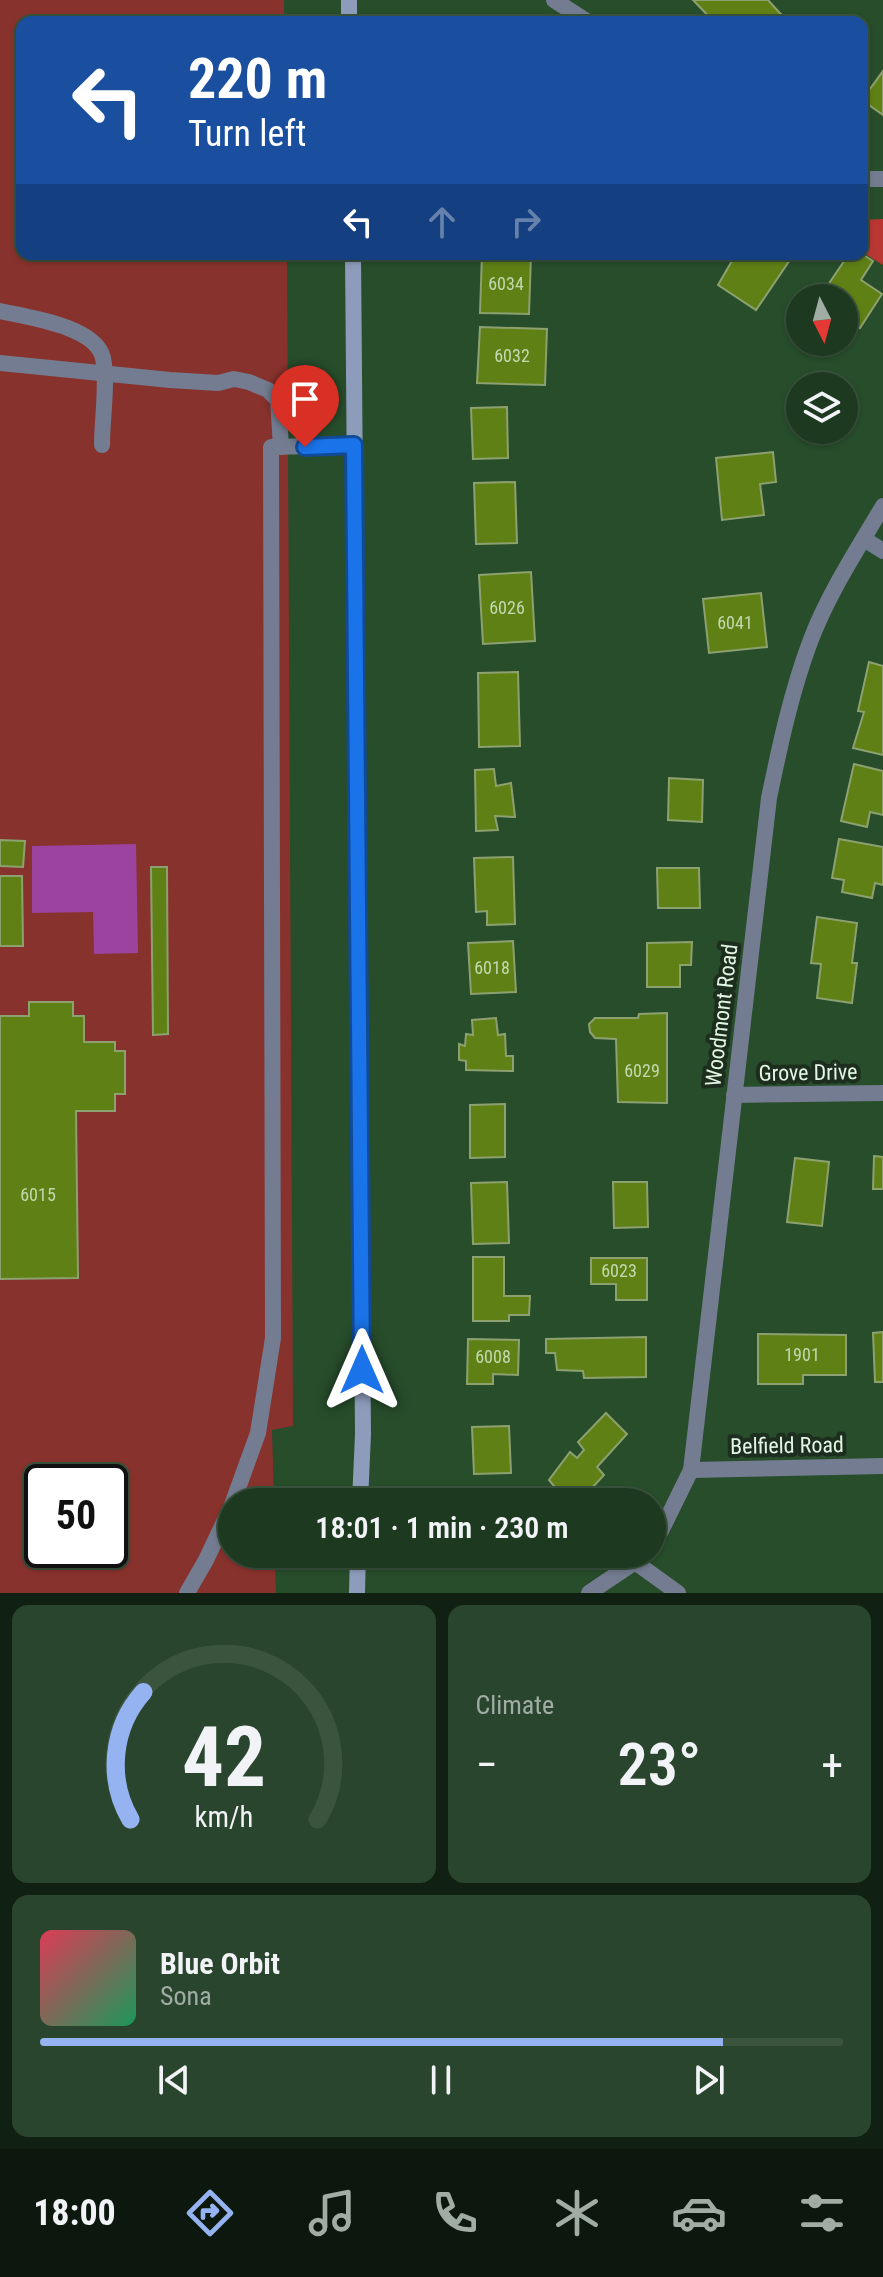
<!DOCTYPE html>
<html lang="en">
<head>
<meta charset="utf-8">
<style>
  :root { --surface:#1d3a20; --page:#2a452d; --text:#f1f3f6; --muted:#a0ada5; --line:#3b543e; --accent:#95b2f1 }
  body { margin:0; font-family:"Roboto Condensed",sans-serif; background:var(--page); color:var(--text); height:100vh; display:flex; flex-direction:column; font-size:30px; white-space:nowrap }
  * { box-sizing:border-box; margin:0 }
  p { font-size:26px; color:var(--muted) }
  .icon { flex:none; width:44px; height:44px; fill:none; stroke:currentColor; stroke-width:2; stroke-linecap:round; stroke-linejoin:round }
  .map { position:relative; height:1593px; overflow:hidden }
  .side { display:flex; flex-direction:column; gap:12px; padding:12px; background:#102012; flex:1 }
  .side>* { flex:none }
  .guide { position:absolute; left:16px; top:16px; width:852px; height:244px; border-radius:16px; box-shadow:0 2px 6px #0004,0 0 0 2px var(--line); background:#1a4fa0; color:#fff; overflow:hidden }
  .needle { width:52px; rotate:174deg }
  .buttons { position:absolute; left:786px; top:284px; display:grid; gap:16px }
  .buttons a { display:grid; place-items:center; width:72px; height:72px; border-radius:50%; background:var(--surface); box-shadow:0 2px 6px #0004,0 0 0 2px var(--line); font-size:40px }
  .speed { position:absolute; left:24px; top:1464px; display:flex; gap:16px; font-size:40px; font-weight:700; text-align:center }
  .speed>* { display:grid; place-content:center; width:104px; height:104px; border-radius:50%; background:var(--surface); box-shadow:0 2px 6px #0004,0 0 0 2px var(--line); line-height:1 }
  .speed .limit { border:4px solid #111; border-radius:12px; background:#fff; color:#111 }
  .pin { position:absolute; display:grid; place-items:center; width:68px; height:68px; color:#fff; margin:-82px -34px; border-radius:50% 50% 50% 0; rotate:-45deg; box-shadow:0 0 8px #0007 }
  .pin .icon { rotate:45deg }
  .me { position:absolute; width:88px; margin:-44px; rotate:0deg; stroke-linejoin:round; filter:drop-shadow(0 0 6px #0008) }
  .turn { display:flex; align-items:center; gap:28px; height:168px; padding:0 40px; font-size:36px }
  .turn .icon { width:104px; height:104px; stroke-width:2.5 }
  .turn b { display:block; font-size:56px; line-height:68px }
  .lanes { display:flex; align-items:center; height:76px; padding:0 40px; background:#0003; justify-content:center; gap:40px; direction:ltr }
  .lanes .off { opacity:.35 }
  .big { font-size:60px; font-weight:600; line-height:1.1 }
  .side .card { flex:1; display:flex; flex-direction:column; justify-content:center; gap:12px; min-width:0; padding:0 28px; border-radius:16px; background:var(--page) }
  .side .dial { align-items:center; gap:0 }
  .dial svg { height:208px; overflow:visible; fill:none; stroke:var(--line); stroke-width:7; stroke-linecap:round; text-anchor:middle }
  .dial text { fill:var(--text); stroke:none }
  .song { display:flex; align-items:center; gap:24px }
  .cover { width:96px; height:96px; border-radius:12px; background:linear-gradient(135deg,hsl(350 70% 55%),hsl(150 70% 35%)) }
  .played { height:8px; border-radius:4px; background:linear-gradient(90deg,var(--accent) 85%,var(--line) 85%) }
  .keys { display:flex; justify-content:space-around; direction:ltr }
  .heat { display:flex; justify-content:space-between; align-items:center; font-size:44px; direction:ltr }
  .side .tiles { flex:1; display:grid; gap:12px; grid-template-columns:1fr 1fr }
  .card:last-child { grid-column:span 2 }
  .trip { position:absolute; left:218px; top:1488px; width:448px; height:80px; border-radius:40px; background:var(--surface); box-shadow:0 2px 6px #0004,0 0 0 2px var(--line); font-weight:600; line-height:80px; text-align:center }
  .tab-bar { display:flex; height:128px; justify-content:space-around; align-items:center; background:#0c170d; color:var(--muted) }
  .tab-bar .icon { width:56px; height:56px }
  .tab-bar .selected { color:var(--accent) }
  .tab-bar b { font-size:36px; color:var(--text) }
  .map>svg:first-child { display:block }
</style>
</head>
<body>
<div class="map">
<svg width="883" height="1593" viewBox="0 0 883 1593">
  <rect width="100%" height="100%" fill="#274d2b"/>
  <!-- green -->
  <path fill="#88322d" fill-rule="evenodd" d="M0,0H284V22H22V254H287L293,1426L272,1430L274,1502H232V1554H275L276,1593H0ZM42,1482H110V1550H42Z"/>
  <!-- forest -->
  <path fill="#b93733" d="M883,219V265L862,252V220Z"/>
  <!-- water -->
  <path fill="#9c429f" d="M136,844L138,953L94,954L93,912L32,913V846Z"/>
  <!-- building -->
  <g fill="#5f8015" stroke="#8da170" stroke-width="2">
    <path d="M693,0H768L788,22H714Z"/>
    <path d="M883,71V115L862,100Z"/>
    <path d="M482,254L531,255L529,314L480,313Z"/>
    <path d="M736,254H794L756,310L718,285Z"/>
    <path d="M849,254H862L873,261L861,280L882,294L860,328L844,317V298H819Z"/>
    <path d="M480,327L547,329L545,385L477,383Z"/>
    <path d="M507,407L508,458L473,459L471,408Z"/>
    <path d="M773,452L776,482L760,484L764,515L722,520L716,458Z"/>
    <path d="M515,482L517,543L476,544L474,483Z"/>
    <path d="M531,572L535,641L483,644L479,575Z"/>
    <path d="M761,593L767,647L709,653L703,599Z"/>
    <path d="M869,662L883,666V755L853,748L864,712L858,711Z"/>
    <path d="M518,672L520,746L479,747L478,673Z"/>
    <path d="M854,764L883,771V815L870,812L867,827L841,821Z"/>
    <path d="M494,769L496,786L511,783L515,817L495,816L498,830L476,831L475,770Z"/>
    <path d="M669,778L703,780L702,822L668,820Z"/>
    <path d="M839,839L883,847V885L875,883L872,898L842,892L844,880L832,878Z"/>
    <path d="M0,840L25,841L23,867L0,866Z"/>
    <path d="M513,857L515,924L487,925V911L476,912L474,858Z"/>
    <path d="M151,867H167L168,1034L153,1035Z"/>
    <path d="M657,868H699L700,908H658Z"/>
    <path d="M0,876H22L23,946H0Z"/>
    <path d="M817,917L857,923L852,963H857L852,1003L817,998L821,964L811,963Z"/>
    <path d="M513,941L516,992L471,994L468,943Z"/>
    <path d="M692,942L691,965H680V987H647V943Z"/>
    <path d="M29,1002H73V1016H84V1042H115V1051H125V1094H115V1111H76L78,1278L0,1279V1016H29Z"/>
    <path d="M667,1013V1103L618,1102L616,1039L595,1038L590,1032L589,1024L595,1018H638L639,1014Z"/>
    <path d="M496,1018L498,1035L505,1034L506,1056H513V1071L466,1070V1061L459,1060V1044L465,1046L466,1034L473,1035L472,1020Z"/>
    <path d="M505,1104V1157L470,1158V1105Z"/>
    <path d="M874,1156L883,1157V1189H873Z"/>
    <path d="M795,1158L829,1162L822,1226L787,1222Z"/>
    <path d="M507,1182L509,1243L473,1244L471,1183Z"/>
    <path d="M613,1182H647L648,1227L614,1228Z"/>
    <path d="M473,1257H504V1296H530L529,1315H509V1321H473Z"/>
    <path d="M591,1258H647V1300H616V1284H591Z"/>
    <path d="M883,1332V1382H875L873,1333Z"/>
    <path d="M758,1334L846,1335V1375H803V1384H758Z"/>
    <path d="M646,1337V1377L584,1378L583,1371L557,1370L555,1353H546V1339Z"/>
    <path d="M468,1339L519,1340L518,1375L493,1374V1384H467Z"/>
    <path d="M606,1413L627,1434L597,1467L604,1475L579,1502H556L549,1495L554,1486L549,1480L570,1452L577,1458L584,1450L578,1442Z"/>
    <path d="M509,1426L511,1473L474,1474L472,1427Z"/>
  </g>
  <g fill="none" stroke-linecap="round" stroke-linejoin="round">
    <!-- service -->
    <g stroke="#737c90" stroke-width="16">
      <path d="M0,311C27,317 96,326 103,358C108,383 102,419 102,445"/>
      <path d="M0,363L170,380L218,383L234,379L249,382L268,390L278,400L281,447"/>
      <path d="M233,1502L258,1433L273,1338L271,447L354,445"/>
      <path d="M187,1593L206,1560L232,1505"/>
    </g>
    <!-- minor -->
    <g stroke="#737c90" stroke-width="16">
      <path d="M554,0L588,22"/>
      <path d="M862,179H883"/>
      <path d="M864,539L883,551"/>
      <path d="M734,1095L883,1093"/>
      <path d="M691,1470L883,1466"/>
      <path d="M652,1542L661,1531L691,1470L769,798C780,745 791,693 810,642C828,594 857,550 883,506"/>
      <path d="M635,1562L678,1593"/>
      <path d="M589,1593L635,1562L642,1554"/>
    </g>
    <!-- secondary -->
    <g stroke="#8e9cbb" stroke-width="16">
      <path d="M349,0V22"/>
      <path d="M353,254L363,1434L360,1502"/>
      <path d="M357,1593L358,1554"/>
    </g>
  </g>
  <g fill="none" stroke-linecap="round" stroke-linejoin="round">
    <!-- route casing -->
    <g stroke="#114b97" stroke-width="20">
      <path id="route" d="M305,447L354,445L362,1370"/>
    </g>
    <!-- route -->
    <use href="#route" stroke="#1a73e8" stroke-width="14"/>
  </g>
  <g text-anchor="middle" stroke-width="8" stroke-linejoin="round" paint-order="stroke">
    <!-- number labels -->
    <g font-size="18" fill="#c1d9b0">
      <text x="506" y="290">6034</text>
      <text x="512" y="362">6032</text>
      <text x="507" y="614">6026</text>
      <text x="735" y="629">6041</text>
      <text x="492" y="974">6018</text>
      <text x="642" y="1077">6029</text>
      <text x="38" y="1201">6015</text>
      <text x="619" y="1277">6023</text>
      <text x="802" y="1361">1901</text>
      <text x="493" y="1363">6008</text>
    </g>
    <!-- street labels -->
    <g font-size="22" fill="#e2f7e3" stroke="#1d2e1f">
      <text transform="translate(721 1015) rotate(-83)" y="8">Woodmont Road</text>
      <text transform="translate(808 1072) rotate(-1)" y="8">Grove Drive</text>
      <text transform="translate(787 1445) rotate(-1)" y="8">Belfield Road</text>
    </g>
  </g>
</svg>
<div class="buttons">
<a><svg class="needle" viewBox="-14 -14 28 28"><path d="M0-13l5 13h-10z" fill="#e53935"/><path d="M0 13l5-13h-10z" fill="#a0ada5"/></svg></a>
<a><svg class="icon" aria-label="layers" viewBox="0 0 24 24"><path d="M12 4l9 5-9 5-9-5zM3 14l9 5 9-5"/></svg></a>
</div>
<div class="speed"><div class="limit">50</div></div>
<div class="pin" style="left:305px;top:447px;background:#d93025"><svg class="icon" aria-label="arrive" viewBox="0 0 24 24"><path d="M6 21V4h12l-3 4 3 4H6"/></svg></div>
<svg class="me" style="left:362px;top:1370px" viewBox="-20 -20 40 40"><path d="M0-17L14 15 0 8-14 15z" fill="#1a73e8" stroke="#fff" stroke-width="4"/></svg>
<div class="trip">18:01 · 1 min · 230 m</div>
<div class="guide">
<div class="turn"><svg class="icon" aria-label="left" viewBox="0 0 24 24"><path d="M17 20v-9H6M10 6l-5 5 5 5"/></svg><div><b>220 m</b>Turn left</div></div>
<div class="lanes"><svg class="icon" aria-label="left" viewBox="0 0 24 24"><path d="M17 20v-9H6M10 6l-5 5 5 5"/></svg><svg class="icon off" aria-label="ahead" viewBox="0 0 24 24"><path d="M12 20V5M6 11l6-6 6 6"/></svg><svg class="icon off" aria-label="right" viewBox="0 0 24 24"><path d="M7 20v-9h11M14 6l5 5-5 5"/></svg></div>
</div>
</div>
<section class="side">
<div class="tiles">
<div class="card dial"><svg viewBox="0 0 100 80">
<path d="M14 69A42 42 0 1 1 86 69"/>
<path d="M14 69A42 42 0 0 1 19 20" stroke="#95b2f1"/>
<text x="50" y="56" font-size="32" font-weight="700">42</text>
<text x="50" y="72" font-size="11">km/h</text>
</svg></div>
<div class="card"><p>Climate</p>
<div class="heat"><a>−</a><b class="big">23°</b><a>+</a></div>
</div>
<div class="card">
<div class="song"><i class="cover"></i><div><b>Blue Orbit</b><p>Sona</p></div></div>
<div class="played"></div>
<div class="keys"><svg class="icon" aria-label="previous" viewBox="0 0 24 24"><path d="M18 5L8 12l10 7zM5 5v14"/></svg><svg class="icon" aria-label="pause" viewBox="0 0 24 24"><path d="M8 5v14M16 5v14"/></svg><svg class="icon" aria-label="next" viewBox="0 0 24 24"><path d="M6 5l10 7-10 7zM19 5v14"/></svg></div>
</div>
</div>
</section>
<nav class="tab-bar">
<b>18:00</b>
<svg class="icon selected" aria-label="directions" viewBox="0 0 24 24"><path d="M12 3l9 9-9 9-9-9zM9 14v-3h6M13 9l2 2-2 2"/></svg>
<svg class="icon" aria-label="music" viewBox="0 0 24 24"><path d="M9 18V5l10-2v13"/><circle cx="6" cy="18" r="3"/><circle cx="16" cy="16" r="3"/></svg>
<svg class="icon" aria-label="phone" viewBox="0 0 24 24"><path d="M5 4h4l2 5-3 2q2 4 5 5l2-3 5 2v4C11 20 4 13 5 4z"/></svg>
<svg class="icon" aria-label="climate" viewBox="0 0 24 24"><path d="M12 3v18M4 7l16 10M4 17L20 7"/></svg>
<svg class="icon" aria-label="car" viewBox="0 0 24 24"><path d="M5 17H2v-5l4-1 3-4h7l3 4 3 1v5h-3M9 17h6M6 11h13"/><circle cx="7" cy="17" r="2"/><circle cx="17" cy="17" r="2"/></svg>
<svg class="icon" aria-label="filters" viewBox="0 0 24 24"><path d="M4 7h16M4 17h16"/><circle cx="9" cy="7" r="2"/><circle cx="15" cy="17" r="2"/></svg>
</nav>
</body>
</html>
